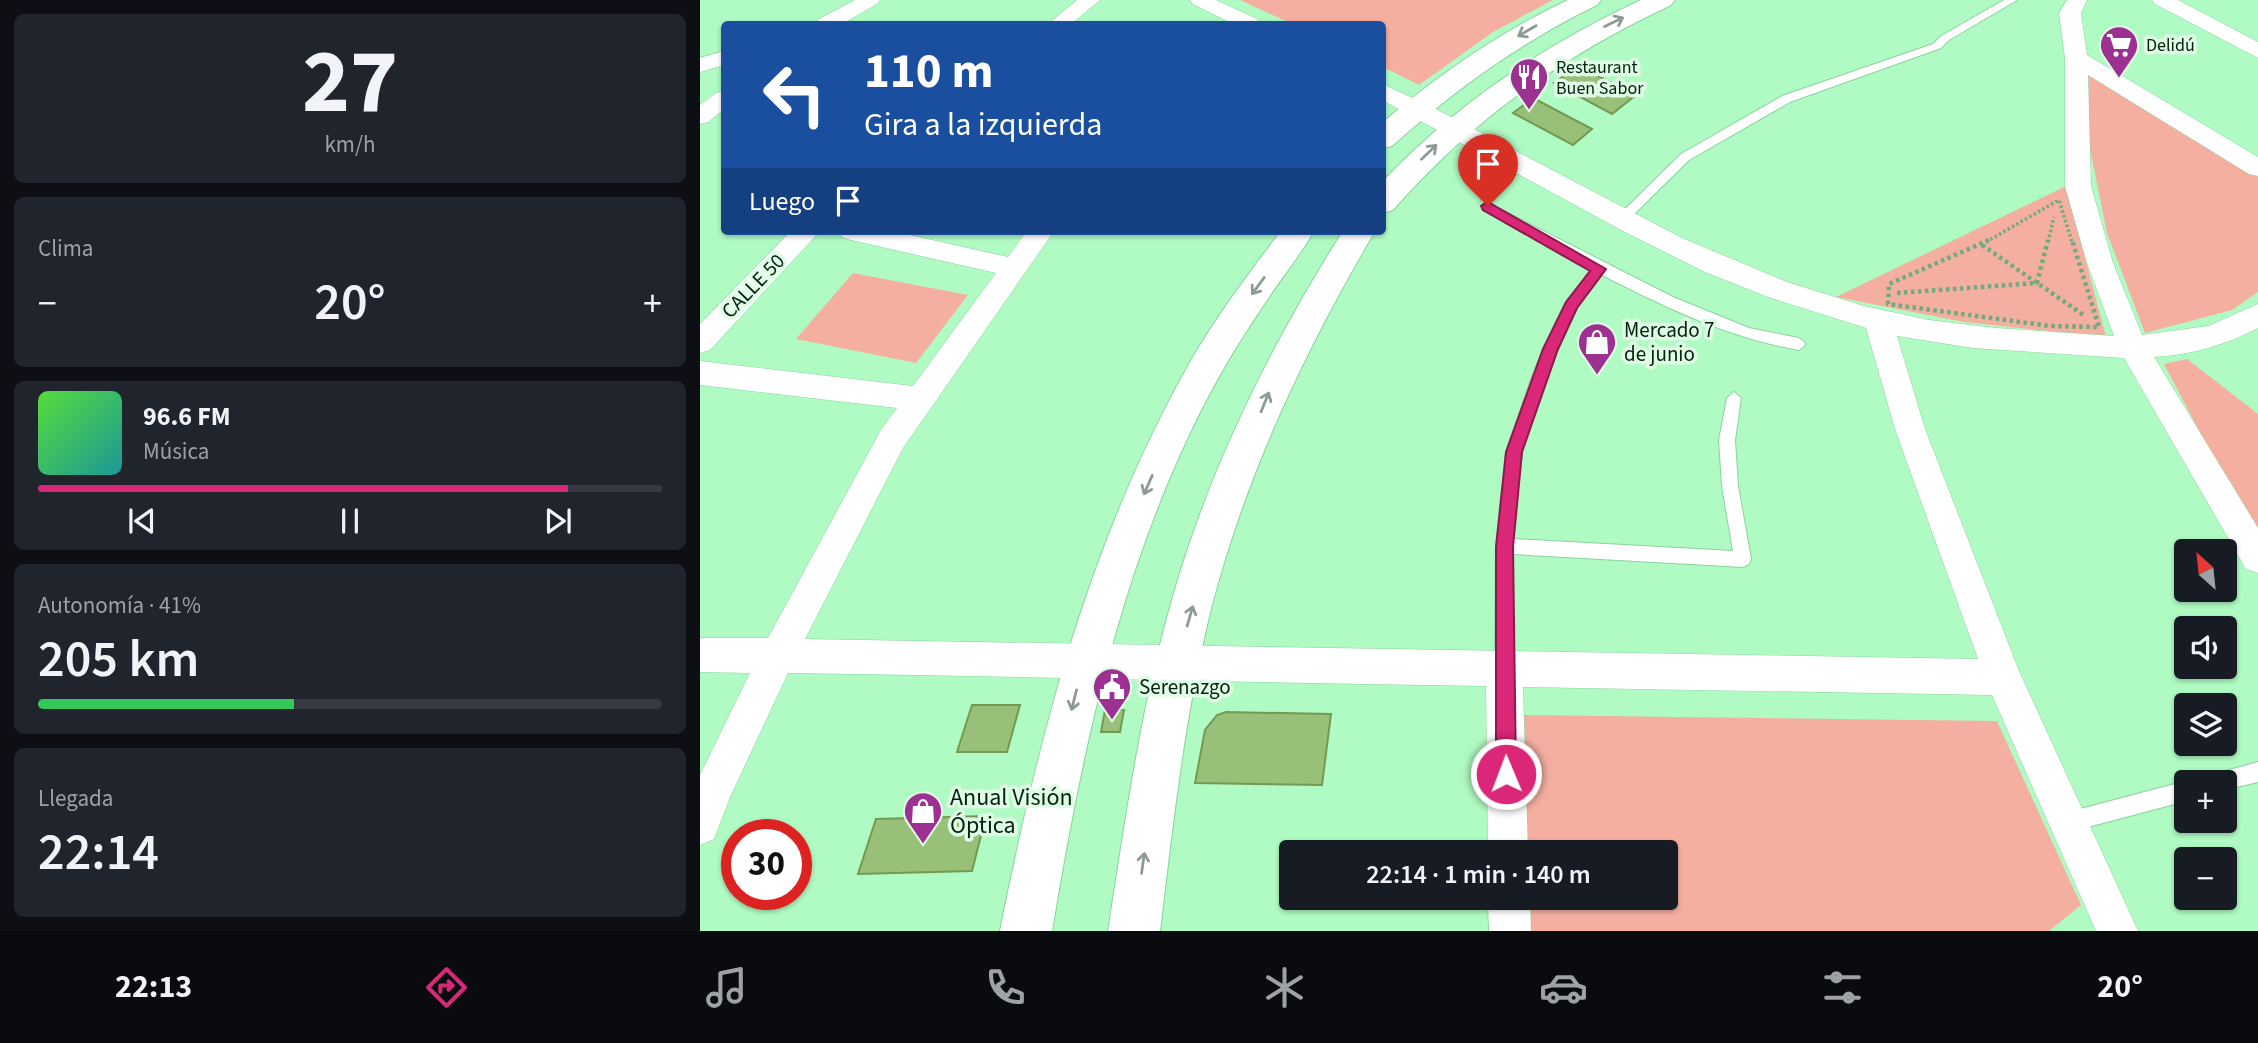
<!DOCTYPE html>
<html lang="es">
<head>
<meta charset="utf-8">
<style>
  :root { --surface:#171b24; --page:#20242c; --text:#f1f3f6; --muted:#9ea1a6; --line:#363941; --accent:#db2777 }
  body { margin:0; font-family:"Source Sans 3",sans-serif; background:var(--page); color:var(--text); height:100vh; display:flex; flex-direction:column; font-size:26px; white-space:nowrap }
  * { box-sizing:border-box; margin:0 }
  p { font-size:23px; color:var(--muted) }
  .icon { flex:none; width:38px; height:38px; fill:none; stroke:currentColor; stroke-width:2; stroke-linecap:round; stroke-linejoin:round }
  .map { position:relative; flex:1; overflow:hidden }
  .sheet { display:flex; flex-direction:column; gap:14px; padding:14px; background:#0d0f14; width:700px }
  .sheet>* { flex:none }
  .hud { position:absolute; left:21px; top:21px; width:665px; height:214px; border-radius:7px; box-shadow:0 2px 5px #0004; background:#1a4fa0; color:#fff; overflow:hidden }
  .needle { width:46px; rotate:333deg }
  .fabs { position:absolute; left:1474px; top:539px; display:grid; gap:14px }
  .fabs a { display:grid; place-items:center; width:63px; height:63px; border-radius:7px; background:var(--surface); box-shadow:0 2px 5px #0004; font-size:35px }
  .speed { position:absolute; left:21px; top:819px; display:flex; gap:14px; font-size:35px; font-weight:700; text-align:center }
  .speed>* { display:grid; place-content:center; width:91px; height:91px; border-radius:50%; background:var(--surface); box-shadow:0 2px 5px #0004; line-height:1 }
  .speed .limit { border:10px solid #d22; background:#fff; color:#111 }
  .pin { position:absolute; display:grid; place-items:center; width:60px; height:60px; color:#fff; margin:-72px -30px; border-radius:50% 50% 50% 0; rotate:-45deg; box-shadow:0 0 7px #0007 }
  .pin .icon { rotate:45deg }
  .me { position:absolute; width:77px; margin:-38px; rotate:359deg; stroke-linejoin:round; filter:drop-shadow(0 0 5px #0008) }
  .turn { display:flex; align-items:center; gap:24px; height:147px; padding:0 28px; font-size:32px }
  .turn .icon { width:91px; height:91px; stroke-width:2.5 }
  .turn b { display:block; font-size:49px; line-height:60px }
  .then { display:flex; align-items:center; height:66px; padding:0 28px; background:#0003; gap:14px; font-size:26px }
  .big { font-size:52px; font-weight:600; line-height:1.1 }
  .sheet .card { flex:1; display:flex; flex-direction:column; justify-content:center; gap:10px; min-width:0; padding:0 24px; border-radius:10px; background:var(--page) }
  .sheet .dial { align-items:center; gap:0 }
  .dial b { font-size:91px; line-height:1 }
  .song { display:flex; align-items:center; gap:21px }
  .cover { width:84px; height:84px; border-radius:10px; background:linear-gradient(135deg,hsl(110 70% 55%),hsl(180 70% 35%)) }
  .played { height:7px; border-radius:4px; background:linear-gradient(90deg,var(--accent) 85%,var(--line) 85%) }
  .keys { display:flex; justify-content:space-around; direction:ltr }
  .heat { display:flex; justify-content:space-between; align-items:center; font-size:38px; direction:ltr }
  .charge { height:10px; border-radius:5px; background:linear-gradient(90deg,#34c759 41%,var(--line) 0) }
  .trip { position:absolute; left:579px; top:840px; width:399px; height:70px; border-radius:7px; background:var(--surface); box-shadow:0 2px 5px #0004; font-weight:600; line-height:70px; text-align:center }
  .menu { display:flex; height:112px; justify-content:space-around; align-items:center; background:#090b0e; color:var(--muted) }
  .menu .icon { width:49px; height:49px }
  .menu .active { color:var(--accent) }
  .menu b { font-size:32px; color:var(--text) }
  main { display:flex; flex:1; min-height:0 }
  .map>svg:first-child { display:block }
</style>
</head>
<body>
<main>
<section class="sheet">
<div class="card dial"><b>27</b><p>km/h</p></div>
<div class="card"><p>Clima</p>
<div class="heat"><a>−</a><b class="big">20°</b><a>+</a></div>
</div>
<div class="card">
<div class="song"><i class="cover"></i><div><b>96.6 FM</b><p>Música</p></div></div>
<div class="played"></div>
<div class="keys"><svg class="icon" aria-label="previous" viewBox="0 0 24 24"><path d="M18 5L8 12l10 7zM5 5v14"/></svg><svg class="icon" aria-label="pause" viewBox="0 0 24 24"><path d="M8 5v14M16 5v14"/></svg><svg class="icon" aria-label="next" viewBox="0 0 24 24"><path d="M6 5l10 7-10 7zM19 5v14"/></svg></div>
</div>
<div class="card"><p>Autonomía · 41%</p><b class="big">205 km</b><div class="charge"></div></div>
<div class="card"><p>Llegada</p><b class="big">22:14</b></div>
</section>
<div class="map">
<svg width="1558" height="931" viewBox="0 0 1558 931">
  <rect width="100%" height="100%" fill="#b0fbc3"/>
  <!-- green -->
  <g fill="#f5afa1">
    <path d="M540,0H853L793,32L719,85L683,67L682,24H592Z"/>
    <path d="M1383,67L1558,172V292L1532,310L1445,333L1407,233L1388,139Z"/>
    <path d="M1366,186L1406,337L1264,322L1136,297Z"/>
    <path d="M153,273L268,295L216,363L96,339Z"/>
    <path d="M1487,359L1558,414V536L1536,501L1464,364Z"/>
    <path d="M819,715L1297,721L1381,905L1349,931H830L824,898H966V852H821Z"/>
  </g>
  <!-- building -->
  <g fill="#99c078" stroke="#739953" stroke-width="2">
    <path d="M878,66L936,95L912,114L854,83Z"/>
    <path d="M833,98L892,129L873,145L813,113Z"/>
    <path d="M272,705H320L307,752H257Z"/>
    <path d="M405,710H424L420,732H401Z"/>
    <path d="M526,712L631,714L622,785L495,783L505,730L517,715Z"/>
    <path d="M286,816L272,871L158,874L176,819Z"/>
  </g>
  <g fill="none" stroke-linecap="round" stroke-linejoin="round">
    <!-- service casing -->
    <g stroke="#89d39d" stroke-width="2">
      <g id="service">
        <path d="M1304,0H1317L1249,40L1241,48L1090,102L989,160L927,221H917L916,218L981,154L1082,96L1233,44L1241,36Z"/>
        <path d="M788,203L973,297L1049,328L1099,338L1106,344L1099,350C1029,338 965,307 902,275L877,308L848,371L822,452L813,539L1033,551L1022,486L1019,440L1027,398L1034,392L1041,398L1035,440L1038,486L1051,559L1049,564L1043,567L812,554L813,670L810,676L804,679L798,676L795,670L796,546L806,452L834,371L866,302L892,269L783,210V204Z"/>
        <path d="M1558,762V782L1524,790V782H1508L1511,775Z"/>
        <path d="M1486,781L1488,782H1486V801L1369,832L1362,829L1359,822L1362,815L1369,812Z"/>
      </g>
    </g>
    <!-- minor casing -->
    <g stroke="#89d39d" stroke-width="1">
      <g id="minor">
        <path d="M155,0H180L177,4L142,24H116L119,19Z"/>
        <path d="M377,0H400L371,24H348Z"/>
        <path d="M490,0H516L557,19L560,24H533L493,4Z"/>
        <path d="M1367,0H1387L1381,13L1387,55L1558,157V176L1549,174L1388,75L1391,186L1413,263L1442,335L1508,326L1558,304V328C1526,345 1490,355 1454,357L1558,528V573L1546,569L1424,358L1273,348L1197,336L1225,429L1319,671L1438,931H1396L1292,695L823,687L828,852H788L786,686C553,683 321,676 88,673L30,797L14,839L0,845V775L50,673L0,672V638H68L181,430L197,408L0,385V361L213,386L296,273L151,240L142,237L138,231H192L308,257L327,231H354L203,448L105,639L1278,659L1195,429L1166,328L1068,297L1005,272L921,230L682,100V84L732,107L982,238L1087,282L1164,306L1229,320L1296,328L1414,336L1387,263L1365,186V58L1359,13Z"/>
        <path d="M1452,0H1478L1558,42V58L1455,4Z"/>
        <path d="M24,51V65L0,72V58Z"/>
        <path d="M24,91V109L8,122L0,124V105L16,93Z"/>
        <path d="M91,231H120L10,350L0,353V324Z"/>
        <path d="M788,898H830L831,931H789Z"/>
      </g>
    </g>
    <!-- primary casing -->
    <g stroke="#89d39d" stroke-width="2">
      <g id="primary">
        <path d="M868,0H901L897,5C821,42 755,89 692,146L682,148V123C739,74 800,32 868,0Z"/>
        <path d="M941,0H975L971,5C861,57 774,118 693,210L682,213V182C756,104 844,45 941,0Z"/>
        <path d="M581,231H614C599,257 579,281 563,306C535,347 510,390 489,435C415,591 380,762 352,931H300C340,731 391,535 493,357C519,313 550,272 581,231Z"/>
        <path d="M643,231H675C605,350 547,472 512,605C485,712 473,822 460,931H408C425,823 440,713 470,607C507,473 569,348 643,231Z"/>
      </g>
    </g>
    <!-- path-far1 -->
    <g stroke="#70aa7f" stroke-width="3.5" stroke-dasharray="2.5 2.5" stroke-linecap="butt">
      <path d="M1286,242L1359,200L1372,242"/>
      <path d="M1348,242L1354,217"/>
    </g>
    <!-- path -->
    <g stroke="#70aa7f" stroke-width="4.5" stroke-dasharray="3.5 3.5" stroke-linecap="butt">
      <path d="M1289,240L1189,284L1188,304L1350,326L1399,327L1372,240"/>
      <path d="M1282,245L1385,316"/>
      <path d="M1197,293L1337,283L1348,240"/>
    </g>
    <!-- service -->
    <use href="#service" fill="#fff" fill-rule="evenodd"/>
    <!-- minor -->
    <use href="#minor" fill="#fff" fill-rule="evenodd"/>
    <!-- primary -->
    <use href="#primary" fill="#fff" fill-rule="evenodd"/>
  </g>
  <!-- one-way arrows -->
  <defs><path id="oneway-shaft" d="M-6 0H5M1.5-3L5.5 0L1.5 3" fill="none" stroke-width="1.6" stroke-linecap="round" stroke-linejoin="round" transform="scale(1.75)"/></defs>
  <g stroke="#8e9b92">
    <use href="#oneway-shaft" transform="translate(914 22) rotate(-26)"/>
    <use href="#oneway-shaft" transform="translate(827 31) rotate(150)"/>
    <use href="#oneway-shaft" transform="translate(729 152) rotate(-44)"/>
    <use href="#oneway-shaft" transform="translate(558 286) rotate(126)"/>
    <use href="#oneway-shaft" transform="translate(565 402) rotate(-68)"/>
    <use href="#oneway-shaft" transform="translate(448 485) rotate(114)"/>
    <use href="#oneway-shaft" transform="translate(490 616) rotate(-74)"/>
    <use href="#oneway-shaft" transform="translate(374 700) rotate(104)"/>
    <use href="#oneway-shaft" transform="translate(443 863) rotate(-82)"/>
  </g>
  <!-- route -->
  <path fill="#db2777" stroke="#8e194d" stroke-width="2" d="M788,202L906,269L877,308L858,349L822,452L813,547L816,774L813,781L806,784L799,781L796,774V547L806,452L843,349L866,302L890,271L783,210L781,206Z"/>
  <!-- icons -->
  <defs>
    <g id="supermarket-pin" transform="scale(2.0125)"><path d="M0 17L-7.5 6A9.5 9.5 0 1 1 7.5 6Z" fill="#9c3192" stroke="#e0fce6"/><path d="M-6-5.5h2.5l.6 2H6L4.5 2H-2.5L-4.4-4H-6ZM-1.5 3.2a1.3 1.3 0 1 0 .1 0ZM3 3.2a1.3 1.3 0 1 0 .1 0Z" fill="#fff"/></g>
    <g id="restaurant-pin" transform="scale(2.0125)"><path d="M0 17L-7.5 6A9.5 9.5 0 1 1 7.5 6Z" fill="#9c3192" stroke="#e0fce6"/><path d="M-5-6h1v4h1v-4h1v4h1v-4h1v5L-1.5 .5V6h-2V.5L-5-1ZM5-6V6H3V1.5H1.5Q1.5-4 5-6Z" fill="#fff"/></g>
    <g id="shop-pin" transform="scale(2.0125)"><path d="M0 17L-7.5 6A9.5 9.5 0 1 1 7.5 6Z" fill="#9c3192" stroke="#e0fce6"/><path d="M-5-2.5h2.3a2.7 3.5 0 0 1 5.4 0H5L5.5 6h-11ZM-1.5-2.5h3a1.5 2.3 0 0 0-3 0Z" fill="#fff"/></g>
    <g id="civic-pin" transform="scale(2.0125)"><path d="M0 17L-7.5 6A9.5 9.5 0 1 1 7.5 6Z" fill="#9c3192" stroke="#e0fce6"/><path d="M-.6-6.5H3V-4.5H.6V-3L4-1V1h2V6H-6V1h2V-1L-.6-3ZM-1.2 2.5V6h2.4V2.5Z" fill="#fff"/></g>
  </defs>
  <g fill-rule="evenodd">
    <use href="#supermarket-pin" x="1419" y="45"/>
    <use href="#restaurant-pin" x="829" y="77"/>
    <use href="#shop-pin" x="897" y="342"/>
    <use href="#civic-pin" x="412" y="687"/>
    <use href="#shop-pin" x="223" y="811"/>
  </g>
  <g text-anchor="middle" stroke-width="7" stroke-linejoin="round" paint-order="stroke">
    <!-- far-poi labels -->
    <g font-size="18" fill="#03210d" stroke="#e0fce6" text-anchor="start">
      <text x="1446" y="51">Delidú</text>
      <text x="856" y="73">Restaurant<tspan x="856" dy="21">Buen Sabor</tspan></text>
    </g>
    <!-- street labels -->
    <g font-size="21" fill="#03210d" stroke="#e0fce6">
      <text transform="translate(53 286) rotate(-46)" y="7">CALLE 50</text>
    </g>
    <!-- poi labels -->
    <g font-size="21" fill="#03210d" stroke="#e0fce6" text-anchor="start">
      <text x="924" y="337">Mercado 7<tspan x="924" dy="24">de junio</tspan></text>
      <text x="439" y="694">Serenazgo</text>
    </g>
    <!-- near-poi labels -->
    <g font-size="24" fill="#03210d" stroke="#e0fce6" text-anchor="start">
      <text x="250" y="805">Anual Visión<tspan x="250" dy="28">Óptica</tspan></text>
    </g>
  </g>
</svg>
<div class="fabs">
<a><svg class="needle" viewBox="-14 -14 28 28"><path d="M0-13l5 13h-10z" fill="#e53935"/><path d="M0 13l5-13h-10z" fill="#9ea1a6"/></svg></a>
<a><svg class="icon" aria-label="sound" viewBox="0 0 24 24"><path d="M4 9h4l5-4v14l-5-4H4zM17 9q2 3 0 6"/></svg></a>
<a><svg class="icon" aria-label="layers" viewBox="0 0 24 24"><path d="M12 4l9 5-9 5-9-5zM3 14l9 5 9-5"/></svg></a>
<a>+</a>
<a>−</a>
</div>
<div class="speed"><div class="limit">30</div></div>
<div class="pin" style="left:788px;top:206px;background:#d93025"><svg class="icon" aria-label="arrive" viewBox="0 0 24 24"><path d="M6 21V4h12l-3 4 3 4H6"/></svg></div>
<svg class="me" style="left:806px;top:774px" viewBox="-20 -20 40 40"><circle r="17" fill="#db2777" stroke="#fff" stroke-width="3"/><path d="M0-11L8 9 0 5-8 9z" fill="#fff"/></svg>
<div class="trip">22:14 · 1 min · 140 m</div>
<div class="hud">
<div class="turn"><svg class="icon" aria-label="left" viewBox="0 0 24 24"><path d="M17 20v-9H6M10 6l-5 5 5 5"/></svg><div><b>110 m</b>Gira a la izquierda</div></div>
<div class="then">Luego<svg class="icon" aria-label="arrive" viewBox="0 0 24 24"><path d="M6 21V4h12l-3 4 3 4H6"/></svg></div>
</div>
</div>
</main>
<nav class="menu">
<b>22:13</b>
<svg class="icon active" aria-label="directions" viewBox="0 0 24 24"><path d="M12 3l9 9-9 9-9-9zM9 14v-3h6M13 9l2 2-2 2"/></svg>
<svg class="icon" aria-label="music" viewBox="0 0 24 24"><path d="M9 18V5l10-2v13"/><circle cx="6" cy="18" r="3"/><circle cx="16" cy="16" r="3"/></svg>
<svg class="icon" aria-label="phone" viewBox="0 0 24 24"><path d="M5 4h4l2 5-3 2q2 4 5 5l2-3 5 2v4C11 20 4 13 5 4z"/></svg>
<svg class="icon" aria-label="climate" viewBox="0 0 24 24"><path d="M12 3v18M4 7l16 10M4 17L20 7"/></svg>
<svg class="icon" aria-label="car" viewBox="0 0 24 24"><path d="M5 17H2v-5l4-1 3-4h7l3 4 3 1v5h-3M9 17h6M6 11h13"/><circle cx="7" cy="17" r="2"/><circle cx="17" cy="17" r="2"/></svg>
<svg class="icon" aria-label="filters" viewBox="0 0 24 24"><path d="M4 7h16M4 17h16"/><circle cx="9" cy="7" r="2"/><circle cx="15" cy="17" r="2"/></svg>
<b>20°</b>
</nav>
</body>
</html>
